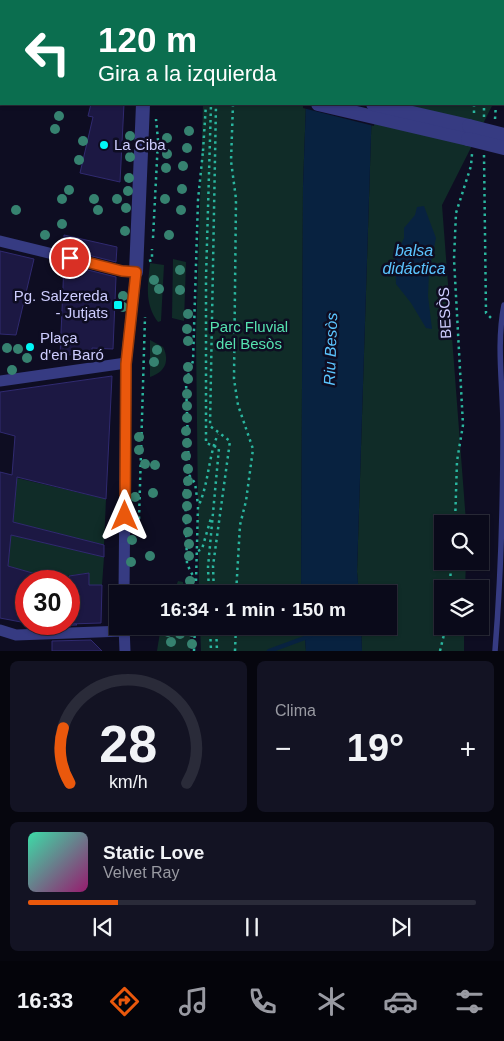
<!DOCTYPE html>
<html lang="es">
<head>
<meta charset="utf-8">
<style>
  :root { --surface:#0a0a1a; --page:#131323; --text:#f1f3f6; --muted:#999aa2; --line:#2a2b39; --accent:#ea580c }
  body { margin:0; font-family:Helvetica,sans-serif; background:var(--page); color:var(--text); height:100vh; display:flex; flex-direction:column; font-size:19px; white-space:nowrap }
  * { box-sizing:border-box; margin:0 }
  p { font-size:16px; color:var(--muted) }
  .icon { flex:none; width:28px; height:28px; fill:none; stroke:currentColor; stroke-width:2; stroke-linecap:round; stroke-linejoin:round }
  .map { position:relative; height:651px; overflow:hidden }
  .sheet { display:flex; flex-direction:column; gap:10px; padding:10px; background:#06060e; flex:1 }
  .sheet>* { flex:none }
  .hud { position:absolute; left:0px; top:0px; width:505px; height:105px; box-shadow:0 1px 4px #0004,0 0 0 1px var(--line); background:#0b6e4f; color:#fff; overflow:hidden }
  .fabs { position:absolute; left:434px; top:515px; display:grid; gap:10px }
  .fabs a { display:grid; place-items:center; width:55px; height:55px; border-radius:0px; background:var(--surface); box-shadow:0 1px 4px #0004,0 0 0 1px var(--line); font-size:25px }
  .speed { position:absolute; left:15px; top:570px; display:flex; gap:10px; font-size:25px; font-weight:700; text-align:center }
  .speed>* { display:grid; place-content:center; width:65px; height:65px; border-radius:50%; background:var(--surface); box-shadow:0 1px 4px #0004,0 0 0 1px var(--line); line-height:1 }
  .speed .limit { border:8px solid #d22; background:#fff; color:#111 }
  .pin { position:absolute; display:grid; place-items:center; width:42px; height:42px; color:#fff; margin:-21px; border:2px solid #fff; border-radius:50%; box-shadow:0 1px 5px #0007 }
  .me { position:absolute; width:55px; margin:-28px; rotate:0deg; stroke-linejoin:round; filter:drop-shadow(0 0 4px #0008) }
  .turn { display:flex; align-items:center; gap:18px; height:105px; padding:0 15px; font-size:22px }
  .turn .icon { width:65px; height:65px; stroke-width:2.5 }
  .turn b { display:block; font-size:35px; line-height:42px }
  .big { font-size:38px; font-weight:700; line-height:1.1 }
  .sheet .widget { flex:1; display:flex; flex-direction:column; justify-content:center; gap:8px; min-width:0; padding:0 18px; border-radius:8px; background:var(--page) }
  .sheet .dial { align-items:center; gap:0 }
  .dial svg { height:130px; overflow:visible; fill:none; stroke:var(--line); stroke-width:7; stroke-linecap:round; text-anchor:middle }
  .dial text { fill:var(--text); stroke:none }
  .song { display:flex; align-items:center; gap:15px }
  .cover { width:60px; height:60px; border-radius:8px; background:linear-gradient(135deg,hsl(160 70% 55%),hsl(320 70% 35%)) }
  .played { height:5px; border-radius:2px; background:linear-gradient(90deg,var(--accent) 20%,var(--line) 20%) }
  .keys { display:flex; justify-content:space-around; direction:ltr }
  .heat { display:flex; justify-content:space-between; align-items:center; font-size:28px; direction:ltr }
  .sheet .tiles { flex:1; display:grid; gap:10px; grid-template-columns:1fr 1fr }
  .widget:last-child { grid-column:span 2 }
  .trip { position:absolute; left:109px; top:585px; width:288px; height:50px; border-radius:0px; background:var(--surface); box-shadow:0 1px 4px #0004,0 0 0 1px var(--line); font-weight:700; line-height:50px; text-align:center }
  .tab-bar { display:flex; height:80px; justify-content:space-around; align-items:center; background:#04040a; color:var(--muted) }
  .tab-bar .icon { width:35px; height:35px }
  .tab-bar .active { color:var(--accent) }
  .tab-bar b { font-size:22px; color:var(--text) }
  .map>svg:first-child { display:block }
</style>
</head>
<body>
<div class="map">
<svg width="504" height="651" viewBox="0 0 504 651">
  <rect width="100%" height="100%" fill="#0e0d22"/>
  <!-- green -->
  <g fill="#102c28">
    <path d="M207,0H309L207,1Z"/>
    <path d="M379,0H489L490,1H379Z"/>
    <path d="M203,104H306L303,186L301,594H199L196,336Z"/>
    <path d="M372,104H493L442,205L466,522V524H442V561H466L465,589H442V626H464V651H362L361,626H388V594H359L357,572Z"/>
    <path d="M173,259L186,262L184,321L172,318Z"/>
    <path d="M150,263L164,265L161,321L158,322C144,303 148,285 150,263Z"/>
    <path d="M150,340L163,347C170,361 165,372 150,377Z"/>
    <path d="M17,478L106,499L104,545L13,522Z"/>
    <path d="M11,535L104,557L102,585H89L88,573L51,578L8,566Z"/>
    <path d="M178,581L183,582L184,594H173Z"/>
    <path d="M161,626H190V651H157Z"/>
    <path d="M200,626H304L306,651H201Z"/>
  </g>
  <!-- water -->
  <g fill="#082240">
    <path d="M306,104H372L357,572L359,594H301L303,186Z"/>
    <path d="M424,206L436,238L429,273L428,296L432,329L426,328L411,303L396,284L395,257L404,238V228L415,215L417,207Z"/>
    <path d="M304,626H361L362,651H306Z"/>
  </g>
  <!-- pier -->
  <path fill="#0e0d22" d="M303,104H375L374,126L303,108Z"/>
  <g fill="none" stroke-linecap="round" stroke-linejoin="round">
    <!-- stream -->
    <path stroke="#082240" stroke-width="4.5" d="M269,651L310,636"/>
  </g>
  <!-- building -->
  <g fill="#1c1843" stroke="#302a70">
    <path d="M91,104H124L120,182L80,173L93,117L88,116Z"/>
    <path d="M64,235L117,247L116,262L64,249Z"/>
    <path d="M0,251L34,259L16,335L0,334Z"/>
    <path d="M64,264L116,277L113,349L92,348V352L60,356Z"/>
    <path d="M112,376L106,499L17,477L13,522L104,545V557L11,535L8,566L50,578L49,581H26V600H23L21,622L0,618V472L12,475L15,436L0,432V392Z"/>
    <path d="M89,573V585H102L101,623L69,624V576Z"/>
    <path d="M52,624H76L77,625L52,626Z"/>
    <path d="M91,640L102,651H52V641Z"/>
  </g>
  <g fill="none" stroke-linecap="round" stroke-linejoin="round">
    <!-- path -->
    <g stroke="#2ab69f" stroke-width="2.5" stroke-dasharray="2.5 4" stroke-linecap="butt">
      <path d="M468,0V1"/>
      <path d="M480,0V1"/>
      <path d="M498,0V1"/>
      <path d="M170,1V0"/>
      <path d="M209,1V0"/>
      <path d="M214,1V0"/>
      <path d="M220,1V0"/>
      <path d="M247,1V0"/>
      <path d="M233,104L231,161L236,199L234,379L238,405L253,449L246,501L240,525L236,594"/>
      <path d="M474,113V104"/>
      <path d="M484,117V104"/>
      <path d="M495,119L496,104"/>
      <path d="M484,155L486,313L493,320"/>
      <path d="M153,238L158,140L156,119"/>
      <path d="M149,261L152,260V249"/>
      <path d="M189,475L195,483L198,505"/>
      <path d="M139,519L145,317"/>
      <path d="M455,524L457,461L463,425L454,259L456,213L471,166L472,154"/>
      <path d="M198,551L202,549L211,518"/>
      <path d="M196,581L198,507C209,484 208,457 218,434"/>
      <path d="M450,589L451,561"/>
      <path d="M195,594L194,578L187,564L185,486L189,475L186,382L193,361L198,200L203,151"/>
      <path d="M209,594L208,567L219,448L206,443V278L211,104"/>
      <path d="M214,594L213,566L230,441L210,426L216,104"/>
      <path d="M210,626L211,651"/>
      <path d="M216,626L217,651"/>
      <path d="M194,651L195,626"/>
      <path d="M235,651L236,626"/>
      <path d="M440,651L446,626"/>
    </g>
    <!-- service -->
    <path stroke="#363b82" stroke-width="5.5" d="M495,651C501,577 503,501 503,426C503,386 496,345 504,305"/>
    <!-- minor -->
    <g stroke="#363b82" stroke-width="11">
      <path d="M156,1V0"/>
      <path d="M0,241L122,271L136,272L126,363L124,594"/>
      <path d="M0,381L126,363"/>
      <path d="M124,626L125,651"/>
      <path d="M0,630L16,635L124,631"/>
    </g>
    <!-- tertiary -->
    <g stroke="#363b82" stroke-width="14">
      <path d="M0,11H1"/>
      <path d="M0,28L1,29"/>
      <path d="M318,104L468,139"/>
      <path d="M373,104L469,126"/>
      <path d="M136,272L143,104"/>
    </g>
    <!-- path-bridge -->
    <path stroke="#2ab69f" stroke-width="2.5" stroke-dasharray="2.5 4" stroke-linecap="butt" d="M203,151L206,104"/>
    <!-- tertiary-bridge -->
    <g stroke="#363b82" stroke-width="14">
      <path d="M469,126L504,135"/>
      <path d="M468,139L504,148"/>
    </g>
  </g>
  <!-- trees -->
  <g fill="#368270">
    <circle cx="59" cy="116" r="5"/>
    <circle cx="55" cy="129" r="5"/>
    <circle cx="189" cy="131" r="5"/>
    <circle cx="130" cy="136" r="5"/>
    <circle cx="167" cy="138" r="5"/>
    <circle cx="83" cy="141" r="5"/>
    <circle cx="187" cy="148" r="5"/>
    <circle cx="167" cy="154" r="5"/>
    <circle cx="130" cy="157" r="5"/>
    <circle cx="79" cy="160" r="5"/>
    <circle cx="183" cy="166" r="5"/>
    <circle cx="166" cy="168" r="5"/>
    <circle cx="129" cy="178" r="5"/>
    <circle cx="182" cy="189" r="5"/>
    <circle cx="69" cy="190" r="5"/>
    <circle cx="128" cy="191" r="5"/>
    <circle cx="62" cy="199" r="5"/>
    <circle cx="94" cy="199" r="5"/>
    <circle cx="117" cy="199" r="5"/>
    <circle cx="165" cy="199" r="5"/>
    <circle cx="126" cy="208" r="5"/>
    <circle cx="16" cy="210" r="5"/>
    <circle cx="98" cy="210" r="5"/>
    <circle cx="181" cy="210" r="5"/>
    <circle cx="62" cy="224" r="5"/>
    <circle cx="125" cy="231" r="5"/>
    <circle cx="45" cy="235" r="5"/>
    <circle cx="169" cy="235" r="5"/>
    <circle cx="180" cy="270" r="5"/>
    <circle cx="154" cy="280" r="5"/>
    <circle cx="159" cy="289" r="5"/>
    <circle cx="180" cy="290" r="5"/>
    <circle cx="123" cy="296" r="5"/>
    <circle cx="123" cy="307" r="5"/>
    <circle cx="188" cy="314" r="5"/>
    <circle cx="187" cy="329" r="5"/>
    <circle cx="188" cy="341" r="5"/>
    <circle cx="7" cy="348" r="5"/>
    <circle cx="18" cy="349" r="5"/>
    <circle cx="157" cy="350" r="5"/>
    <circle cx="27" cy="358" r="5"/>
    <circle cx="154" cy="362" r="5"/>
    <circle cx="188" cy="367" r="5"/>
    <circle cx="12" cy="370" r="5"/>
    <circle cx="188" cy="379" r="5"/>
    <circle cx="187" cy="394" r="5"/>
    <circle cx="187" cy="406" r="5"/>
    <circle cx="187" cy="418" r="5"/>
    <circle cx="186" cy="431" r="5"/>
    <circle cx="139" cy="437" r="5"/>
    <circle cx="187" cy="443" r="5"/>
    <circle cx="139" cy="450" r="5"/>
    <circle cx="186" cy="456" r="5"/>
    <circle cx="145" cy="464" r="5"/>
    <circle cx="155" cy="465" r="5"/>
    <circle cx="188" cy="469" r="5"/>
    <circle cx="188" cy="481" r="5"/>
    <circle cx="153" cy="493" r="5"/>
    <circle cx="187" cy="494" r="5"/>
    <circle cx="135" cy="497" r="5"/>
    <circle cx="187" cy="506" r="5"/>
    <circle cx="134" cy="518" r="5"/>
    <circle cx="187" cy="519" r="5"/>
    <circle cx="188" cy="532" r="5"/>
    <circle cx="132" cy="540" r="5"/>
    <circle cx="189" cy="544" r="5"/>
    <circle cx="150" cy="556" r="5"/>
    <circle cx="189" cy="556" r="5"/>
    <circle cx="131" cy="562" r="5"/>
    <circle cx="190" cy="581" r="5"/>
    <circle cx="168" cy="632" r="5"/>
    <circle cx="192" cy="632" r="5"/>
    <circle cx="180" cy="634" r="5"/>
    <circle cx="171" cy="642" r="5"/>
    <circle cx="192" cy="644" r="5"/>
  </g>
  <g fill="none" stroke-linecap="round" stroke-linejoin="round">
    <!-- route casing -->
    <g stroke="#983908" stroke-width="12">
      <path id="route" d="M70,258L122,271L136,272L126,364L125,516"/>
    </g>
    <!-- route -->
    <use href="#route" stroke="#ea580c" stroke-width="9"/>
  </g>
  <!-- markers -->
  <g fill="#00f8f7" stroke="#0e0d22" stroke-width="2">
    <circle cx="104" cy="145" r="5"/>
    <rect x="113" y="300" width="10" height="10" rx="2.5"/>
    <circle cx="30" cy="347" r="5"/>
  </g>
  <g text-anchor="middle" stroke-width="5" stroke-linejoin="round" paint-order="stroke">
    <!-- poi labels -->
    <g font-size="15" fill="#cecdff" stroke="#0e0d22" text-anchor="start">
      <text x="114" y="150">La Ciba</text>
      <text x="108" y="301" text-anchor="end">Pg. Salzereda<tspan x="108" dy="17">- Jutjats</tspan></text>
      <text x="40" y="343">Plaça<tspan x="40" dy="17">d'en Baró</tspan></text>
    </g>
    <!-- street labels -->
    <g font-size="15" fill="#cecdff" stroke="#0e0d22">
      <text transform="translate(445 313) rotate(-93)" y="5">BESÒS</text>
    </g>
    <!-- park labels -->
    <g font-size="15" fill="#56e2b0" stroke="#0e0d22">
      <text x="249" y="332">Parc Fluvial<tspan x="249" dy="17">del Besòs</tspan></text>
    </g>
    <!-- water labels -->
    <g font-size="16" font-style="italic" fill="#5bc5ff" stroke="#0e0d22">
      <text x="414" y="256">balsa<tspan x="414" dy="18">didáctica</tspan></text>
      <text transform="translate(330 349) rotate(-88)" y="6">Riu Besòs</text>
    </g>
  </g>
</svg>
<div class="fabs">
<a><svg class="icon" aria-label="search" viewBox="0 0 24 24"><circle cx="10" cy="10" r="6"/><path d="M15 15l6 6"/></svg></a>
<a><svg class="icon" aria-label="layers" viewBox="0 0 24 24"><path d="M12 4l9 5-9 5-9-5zM3 14l9 5 9-5"/></svg></a>
</div>
<div class="speed"><div class="limit">30</div></div>
<div class="pin" style="left:70px;top:258px;background:#d93025"><svg class="icon" aria-label="arrive" viewBox="0 0 24 24"><path d="M6 21V4h12l-3 4 3 4H6"/></svg></div>
<svg class="me" style="left:125px;top:516px" viewBox="-20 -20 40 40"><path d="M0-17L14 15 0 8-14 15z" fill="#ea580c" stroke="#fff" stroke-width="4"/></svg>
<div class="trip">16:34 · 1 min · 150 m</div>
<div class="hud">
<div class="turn"><svg class="icon" aria-label="left" viewBox="0 0 24 24"><path d="M17 20v-9H6M10 6l-5 5 5 5"/></svg><div><b>120 m</b>Gira a la izquierda</div></div>
</div>
</div>
<section class="sheet">
<div class="tiles">
<div class="widget dial"><svg viewBox="0 0 100 80">
<path d="M14 69A42 42 0 1 1 86 69"/>
<path d="M14 69A42 42 0 0 1 10 35" stroke="#ea580c"/>
<text x="50" y="56" font-size="32" font-weight="700">28</text>
<text x="50" y="72" font-size="11">km/h</text>
</svg></div>
<div class="widget"><p>Clima</p>
<div class="heat"><a>−</a><b class="big">19°</b><a>+</a></div>
</div>
<div class="widget">
<div class="song"><i class="cover"></i><div><b>Static Love</b><p>Velvet Ray</p></div></div>
<div class="played"></div>
<div class="keys"><svg class="icon" aria-label="previous" viewBox="0 0 24 24"><path d="M18 5L8 12l10 7zM5 5v14"/></svg><svg class="icon" aria-label="pause" viewBox="0 0 24 24"><path d="M8 5v14M16 5v14"/></svg><svg class="icon" aria-label="next" viewBox="0 0 24 24"><path d="M6 5l10 7-10 7zM19 5v14"/></svg></div>
</div>
</div>
</section>
<nav class="tab-bar">
<b>16:33</b>
<svg class="icon active" aria-label="directions" viewBox="0 0 24 24"><path d="M12 3l9 9-9 9-9-9zM9 14v-3h6M13 9l2 2-2 2"/></svg>
<svg class="icon" aria-label="music" viewBox="0 0 24 24"><path d="M9 18V5l10-2v13"/><circle cx="6" cy="18" r="3"/><circle cx="16" cy="16" r="3"/></svg>
<svg class="icon" aria-label="phone" viewBox="0 0 24 24"><path d="M5 4h4l2 5-3 2q2 4 5 5l2-3 5 2v4C11 20 4 13 5 4z"/></svg>
<svg class="icon" aria-label="climate" viewBox="0 0 24 24"><path d="M12 3v18M4 7l16 10M4 17L20 7"/></svg>
<svg class="icon" aria-label="car" viewBox="0 0 24 24"><path d="M5 17H2v-5l4-1 3-4h7l3 4 3 1v5h-3M9 17h6M6 11h13"/><circle cx="7" cy="17" r="2"/><circle cx="17" cy="17" r="2"/></svg>
<svg class="icon" aria-label="filters" viewBox="0 0 24 24"><path d="M4 7h16M4 17h16"/><circle cx="9" cy="7" r="2"/><circle cx="15" cy="17" r="2"/></svg>
</nav>
</body>
</html>
